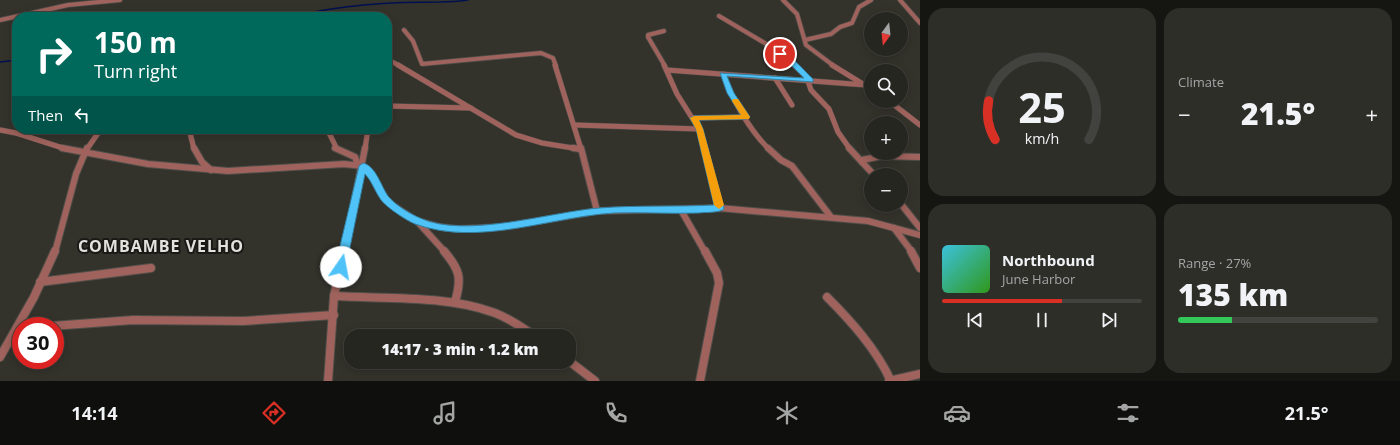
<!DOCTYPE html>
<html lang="en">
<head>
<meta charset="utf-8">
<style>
  :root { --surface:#262620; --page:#2e2e29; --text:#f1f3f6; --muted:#a4a5a5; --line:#42433e; --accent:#d93025 }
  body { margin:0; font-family:"Open Sans",sans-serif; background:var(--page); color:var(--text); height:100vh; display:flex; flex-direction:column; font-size:15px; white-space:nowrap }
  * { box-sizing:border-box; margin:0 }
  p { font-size:13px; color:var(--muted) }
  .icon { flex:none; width:22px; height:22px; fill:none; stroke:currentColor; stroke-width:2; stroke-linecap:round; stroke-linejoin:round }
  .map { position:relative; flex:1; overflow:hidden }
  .panel { display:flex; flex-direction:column; gap:8px; padding:8px; background:#151512; width:480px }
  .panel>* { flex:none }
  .top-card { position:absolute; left:12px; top:12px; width:380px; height:122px; border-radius:16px; box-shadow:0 2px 10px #0003,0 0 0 1px var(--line); background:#00695c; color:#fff; overflow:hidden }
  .needle { width:26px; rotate:195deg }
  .fabs { position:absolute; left:864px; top:12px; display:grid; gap:8px }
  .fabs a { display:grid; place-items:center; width:44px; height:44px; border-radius:50%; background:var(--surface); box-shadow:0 2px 10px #0003,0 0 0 1px var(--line); font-size:20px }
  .speed { position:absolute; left:12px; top:317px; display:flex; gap:8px; font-size:20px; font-weight:700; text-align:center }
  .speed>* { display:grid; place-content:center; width:52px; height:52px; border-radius:50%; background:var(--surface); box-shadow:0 2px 10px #0003,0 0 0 1px var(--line); line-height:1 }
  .speed .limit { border:6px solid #d22; background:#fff; color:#111 }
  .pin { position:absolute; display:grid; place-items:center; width:34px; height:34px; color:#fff; margin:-17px; border:2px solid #fff; border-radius:50%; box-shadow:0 1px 4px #0007 }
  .me { position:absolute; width:44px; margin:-22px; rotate:12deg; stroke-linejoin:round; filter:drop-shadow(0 0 3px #0008) }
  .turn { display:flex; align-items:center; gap:14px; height:84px; padding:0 16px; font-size:18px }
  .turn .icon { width:52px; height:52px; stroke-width:2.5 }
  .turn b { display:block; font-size:28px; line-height:34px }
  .then { display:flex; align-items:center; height:38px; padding:0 16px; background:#0003; gap:8px; font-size:15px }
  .big { font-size:30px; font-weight:800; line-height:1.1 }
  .panel .widget { flex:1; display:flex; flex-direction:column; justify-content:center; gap:6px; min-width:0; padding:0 14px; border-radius:16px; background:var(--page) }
  .panel .dial { align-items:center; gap:0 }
  .dial svg { height:104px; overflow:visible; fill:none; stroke:var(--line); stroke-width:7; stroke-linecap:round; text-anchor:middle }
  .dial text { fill:var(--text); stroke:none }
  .song { display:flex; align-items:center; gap:12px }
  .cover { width:48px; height:48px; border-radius:6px; background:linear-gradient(135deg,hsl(190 70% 55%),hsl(110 70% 35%)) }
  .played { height:4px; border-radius:2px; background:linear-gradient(90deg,var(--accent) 60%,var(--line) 60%) }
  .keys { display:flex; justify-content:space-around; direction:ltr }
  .heat { display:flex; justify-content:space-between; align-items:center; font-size:22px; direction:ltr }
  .charge { height:6px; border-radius:3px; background:linear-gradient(90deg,#34c759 27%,var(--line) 0) }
  .panel .tiles { flex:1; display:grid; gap:8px; grid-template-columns:repeat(2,1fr) }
  .trip { position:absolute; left:344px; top:329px; width:232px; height:40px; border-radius:16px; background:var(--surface); box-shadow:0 2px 10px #0003,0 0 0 1px var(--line); font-weight:800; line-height:40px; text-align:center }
  .dock { display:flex; height:64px; justify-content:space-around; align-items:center; background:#0f0f0d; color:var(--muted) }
  .dock .icon { width:28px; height:28px }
  .dock .selected { color:var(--accent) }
  .dock b { font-size:18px; color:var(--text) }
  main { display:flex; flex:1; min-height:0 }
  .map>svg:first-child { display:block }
</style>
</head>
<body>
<main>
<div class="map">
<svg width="920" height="381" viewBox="0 0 920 381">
  <rect width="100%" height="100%" fill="#33322b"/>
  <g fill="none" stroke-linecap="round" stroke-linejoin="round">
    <!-- stream -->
    <g stroke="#001151" stroke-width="1.5">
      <path d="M293,17C324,8 358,5 391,3C417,1 442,4 468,0"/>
      <path d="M0,62L17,60"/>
    </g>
    <!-- street-far3 casing -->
    <g stroke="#4f4e48" stroke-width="5.5">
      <g id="street-far3">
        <path d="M783,0L797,14L806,45L834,66"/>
        <path d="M900,0L920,23"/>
        <path d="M719,16L768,45L795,66"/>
        <path d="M0,20L68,5L120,0"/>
        <path d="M404,30L413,41L422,64L541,53L553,58L556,66"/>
        <path d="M664,31L648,35V37L665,66"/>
        <path d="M805,40L831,34L840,27L852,23L859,7L871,0"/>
        <path d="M387,59L400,66"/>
      </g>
    </g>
    <!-- street-far2 casing -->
    <g stroke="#4f4e48" stroke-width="6">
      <g id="street-far2">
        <path d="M398,65L516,135L542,143L579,149"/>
        <path d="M555,65L581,149"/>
        <path d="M664,65L677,94L699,129L704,149"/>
        <path d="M794,65L810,81"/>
        <path d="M832,65L871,89"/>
        <path d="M667,70L866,85"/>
        <path d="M723,74C732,99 750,131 769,149"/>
        <path d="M775,78L792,105"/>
        <path d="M808,81L811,90L829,109L838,132L850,149"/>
        <path d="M889,101L920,125"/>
        <path d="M387,106L471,108"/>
        <path d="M694,118L746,117"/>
        <path d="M575,125L699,129"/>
        <path d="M189,129L194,149"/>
        <path d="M327,129L337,149"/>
        <path d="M0,130L16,133L66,149"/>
        <path d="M87,149L101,129"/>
        <path d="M365,149L368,129"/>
      </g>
    </g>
    <!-- street-far1 casing -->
    <g stroke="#4f4e48" stroke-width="8">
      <g id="street-far1">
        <path d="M62,148L148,164L228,171L344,164L363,166L372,176L385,199L392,205L417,221L440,227L458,229L503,227L597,211L719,208L868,221L920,235"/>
        <path d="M194,148L202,162L211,170"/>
        <path d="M335,148L355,157L358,165"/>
        <path d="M573,148L580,149"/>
        <path d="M581,148L597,211"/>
        <path d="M704,148L719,208"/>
        <path d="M768,148L781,160L792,166L831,217"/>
        <path d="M849,148L874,175"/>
        <path d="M862,162V160L882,156L920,157"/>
        <path d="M901,204L920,228"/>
        <path d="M681,210L705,252"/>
        <path d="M417,221L445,252"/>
        <path d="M894,228L912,252"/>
        <path d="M55,252L76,174L87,148"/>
        <path d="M344,252L365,148"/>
      </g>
    </g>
    <!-- street casing -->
    <g stroke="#4f4e48" stroke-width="10">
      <g id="street">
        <path d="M444,251C460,270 462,278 455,302"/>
        <path d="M911,251L920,268"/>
        <path d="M40,282L151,268"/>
        <path d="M334,296C385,299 444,295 492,312C508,317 521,327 535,336"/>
        <path d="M827,297C852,322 876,349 891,381"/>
        <path d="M52,326L133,320L243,321L334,315"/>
        <path d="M0,357L34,297L55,251"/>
        <path d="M569,361L595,381"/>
        <path d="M328,381L334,296L344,251"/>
        <path d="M700,381L719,283L717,273L705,251"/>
        <path d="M889,381L920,374"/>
      </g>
    </g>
    <!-- street-far3 -->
    <use href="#street-far3" stroke="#9f625c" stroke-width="4"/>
    <!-- street-far2 -->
    <use href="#street-far2" stroke="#9f625c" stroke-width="5"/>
    <!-- street-far1 -->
    <use href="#street-far1" stroke="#9f625c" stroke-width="6"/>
    <!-- street -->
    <use href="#street" stroke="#9f625c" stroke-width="8"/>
  </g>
  <!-- route -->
  <path fill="#4fc3f7" stroke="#337fa1" d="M778,52C789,51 805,72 813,79V82L727,76L734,93L750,117L746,119L699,120L703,129L724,208L723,210C715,213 707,212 699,213C670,214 642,212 614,213C549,217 479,247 415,224C407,221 386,207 381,200C375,192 372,181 365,174L346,267L341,271L335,267L359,166L363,163C376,166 381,186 388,196C394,204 410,214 420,218C465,239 550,212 599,208C638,205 676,207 714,205L696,129L690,118L694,116L741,115L727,93L720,73L804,78L791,65L778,55Z"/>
  <!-- slow -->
  <path fill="#f59e0b" d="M733,99H738L750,117L749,119L699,120L703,129L724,205L719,209L714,205L696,129L690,118L694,116L741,115L732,101Z"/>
  <g text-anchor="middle" stroke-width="4" stroke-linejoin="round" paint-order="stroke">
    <!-- district labels -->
    <g font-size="16" font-weight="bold" letter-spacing="1" fill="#e3e2de" stroke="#1a1916">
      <text x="161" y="252">COMBAMBE VELHO</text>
    </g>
  </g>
</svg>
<div class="fabs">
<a><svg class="needle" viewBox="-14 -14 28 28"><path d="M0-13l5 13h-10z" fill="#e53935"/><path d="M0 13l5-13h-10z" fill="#a4a5a5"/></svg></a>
<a><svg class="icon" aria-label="search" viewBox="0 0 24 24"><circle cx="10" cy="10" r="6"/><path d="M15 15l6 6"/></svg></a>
<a>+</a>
<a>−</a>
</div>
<div class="speed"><div class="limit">30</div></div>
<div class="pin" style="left:780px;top:54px;background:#d93025"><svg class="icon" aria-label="arrive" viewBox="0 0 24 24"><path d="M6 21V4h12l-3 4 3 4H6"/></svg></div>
<svg class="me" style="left:341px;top:267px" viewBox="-20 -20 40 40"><circle r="19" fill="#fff"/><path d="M0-13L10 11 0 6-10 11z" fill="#4fc3f7"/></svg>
<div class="trip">14:17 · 3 min · 1.2 km</div>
<div class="top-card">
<div class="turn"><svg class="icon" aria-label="right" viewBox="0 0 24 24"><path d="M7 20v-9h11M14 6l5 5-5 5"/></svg><div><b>150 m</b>Turn right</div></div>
<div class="then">Then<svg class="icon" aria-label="left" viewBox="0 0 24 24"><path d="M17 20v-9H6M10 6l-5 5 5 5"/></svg></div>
</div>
</div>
<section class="panel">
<div class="tiles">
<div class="widget dial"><svg viewBox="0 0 100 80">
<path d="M14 69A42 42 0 1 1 86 69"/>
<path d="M14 69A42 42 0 0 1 9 39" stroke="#d93025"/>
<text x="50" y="56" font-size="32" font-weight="700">25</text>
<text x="50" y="72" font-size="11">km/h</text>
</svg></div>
<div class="widget"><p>Climate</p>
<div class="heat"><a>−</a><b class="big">21.5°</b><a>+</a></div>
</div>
<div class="widget">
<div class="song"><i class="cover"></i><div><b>Northbound</b><p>June Harbor</p></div></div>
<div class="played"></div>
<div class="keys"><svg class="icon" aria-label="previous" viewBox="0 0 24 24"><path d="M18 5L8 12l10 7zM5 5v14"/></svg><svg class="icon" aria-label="pause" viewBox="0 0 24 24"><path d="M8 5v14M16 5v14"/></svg><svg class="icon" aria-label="next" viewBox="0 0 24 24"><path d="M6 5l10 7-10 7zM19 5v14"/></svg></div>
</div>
<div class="widget"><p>Range · 27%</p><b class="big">135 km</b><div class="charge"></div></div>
</div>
</section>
</main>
<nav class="dock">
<b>14:14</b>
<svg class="icon selected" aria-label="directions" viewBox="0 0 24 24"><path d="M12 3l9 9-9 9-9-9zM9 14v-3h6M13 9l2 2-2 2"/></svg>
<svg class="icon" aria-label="music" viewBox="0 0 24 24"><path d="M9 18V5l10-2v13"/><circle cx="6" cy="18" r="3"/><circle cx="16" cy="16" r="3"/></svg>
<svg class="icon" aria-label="phone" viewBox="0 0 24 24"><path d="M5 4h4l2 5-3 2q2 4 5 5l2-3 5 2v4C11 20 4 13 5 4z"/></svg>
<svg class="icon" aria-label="climate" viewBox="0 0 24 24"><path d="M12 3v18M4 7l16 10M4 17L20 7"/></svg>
<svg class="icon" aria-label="car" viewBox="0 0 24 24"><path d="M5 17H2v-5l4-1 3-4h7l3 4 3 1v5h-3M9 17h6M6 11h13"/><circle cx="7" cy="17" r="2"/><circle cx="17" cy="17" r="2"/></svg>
<svg class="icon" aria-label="filters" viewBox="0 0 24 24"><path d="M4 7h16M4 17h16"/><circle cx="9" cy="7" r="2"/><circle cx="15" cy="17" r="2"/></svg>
<b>21.5°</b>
</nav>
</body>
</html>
